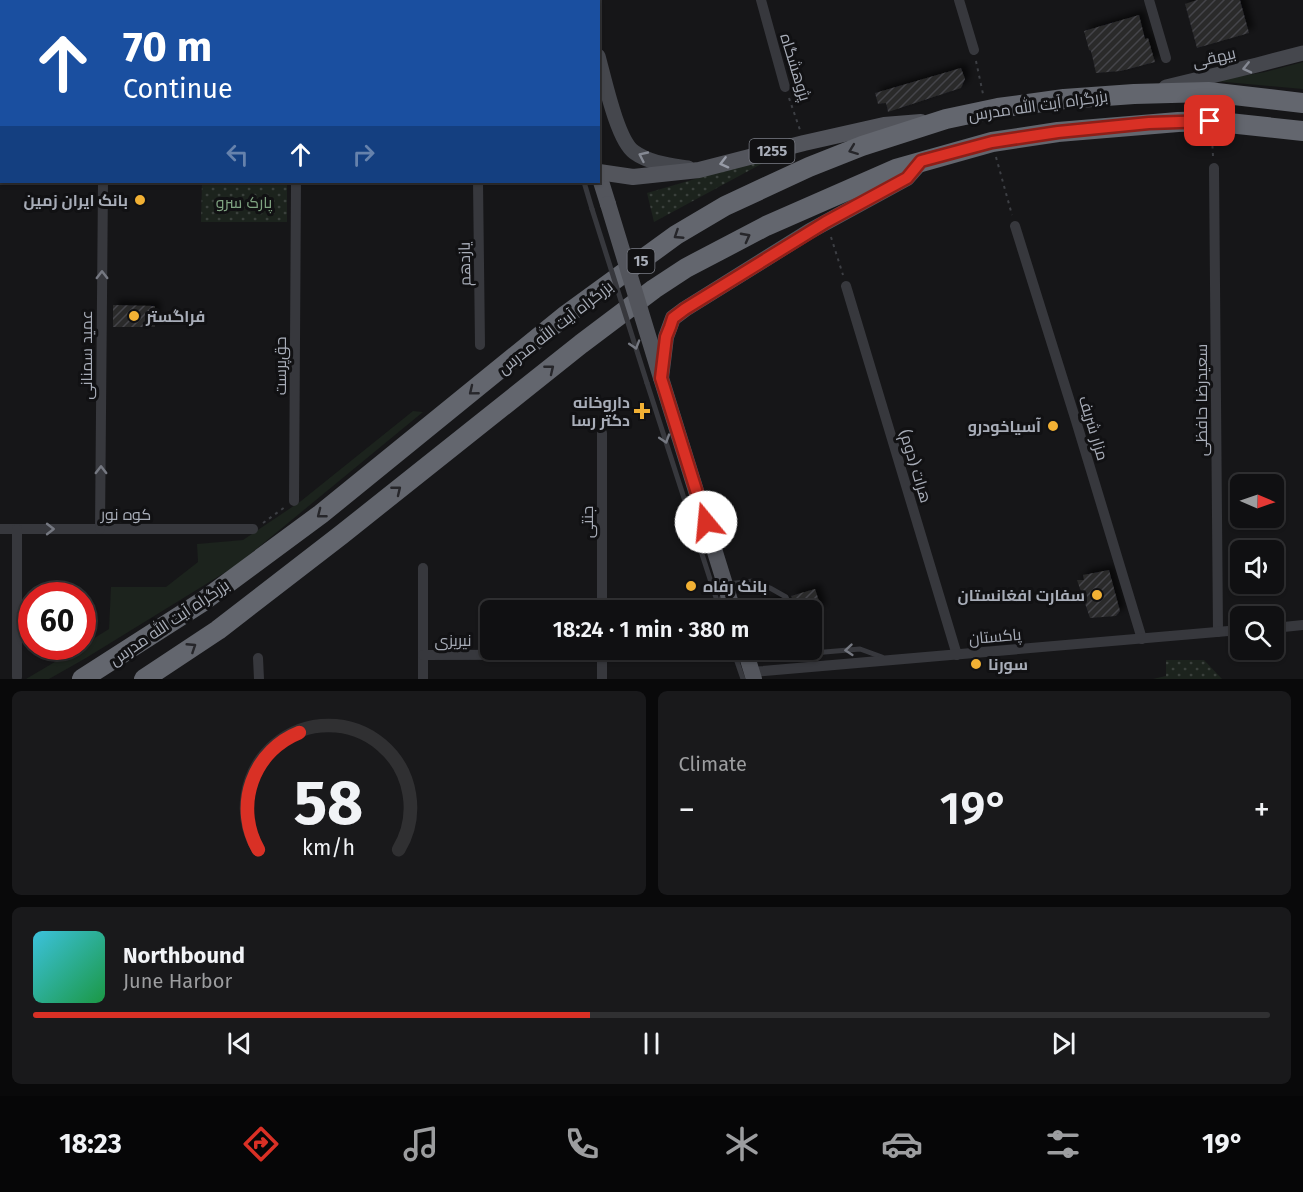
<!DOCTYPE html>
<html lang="en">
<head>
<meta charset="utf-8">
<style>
  :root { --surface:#101012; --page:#19191b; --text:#f1f3f6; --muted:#9c9d9f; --line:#303032; --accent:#d93025 }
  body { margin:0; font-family:"Fira Sans",Cairo,sans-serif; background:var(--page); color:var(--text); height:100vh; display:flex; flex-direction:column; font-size:22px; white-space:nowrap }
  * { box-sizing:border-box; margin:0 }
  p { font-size:20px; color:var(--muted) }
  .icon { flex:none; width:33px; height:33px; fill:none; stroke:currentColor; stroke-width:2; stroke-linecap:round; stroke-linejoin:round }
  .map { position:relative; height:679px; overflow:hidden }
  .panel { display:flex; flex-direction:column; gap:12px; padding:12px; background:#09090a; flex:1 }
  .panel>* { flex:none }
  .banner { position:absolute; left:0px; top:0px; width:600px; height:183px; box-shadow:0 2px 4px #0004,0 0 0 2px var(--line); background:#1a4fa0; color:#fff; overflow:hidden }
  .needle { width:39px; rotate:92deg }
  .controls { position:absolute; left:1230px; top:474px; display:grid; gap:12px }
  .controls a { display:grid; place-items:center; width:54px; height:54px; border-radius:9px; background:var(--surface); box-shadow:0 2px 4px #0004,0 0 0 2px var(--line); font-size:30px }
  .speed { position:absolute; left:18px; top:582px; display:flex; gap:12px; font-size:30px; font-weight:700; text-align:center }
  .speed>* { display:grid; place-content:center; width:78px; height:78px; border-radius:50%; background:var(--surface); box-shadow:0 2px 4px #0004,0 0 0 2px var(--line); line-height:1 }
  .speed .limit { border:9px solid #d22; background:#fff; color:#111 }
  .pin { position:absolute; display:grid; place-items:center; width:51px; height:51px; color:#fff; margin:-26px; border-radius:12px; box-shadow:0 3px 9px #0006 }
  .me { position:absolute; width:66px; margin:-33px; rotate:343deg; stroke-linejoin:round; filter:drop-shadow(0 0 4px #0008) }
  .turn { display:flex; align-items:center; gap:21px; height:126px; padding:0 24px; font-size:27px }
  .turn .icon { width:78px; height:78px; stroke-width:2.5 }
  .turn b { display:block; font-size:42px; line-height:51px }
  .lanes { display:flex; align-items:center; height:57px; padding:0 24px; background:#0003; justify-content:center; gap:30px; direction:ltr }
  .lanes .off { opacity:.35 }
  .big { font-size:45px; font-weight:600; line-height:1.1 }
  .panel .tile { flex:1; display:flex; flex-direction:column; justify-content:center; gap:9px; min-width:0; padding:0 21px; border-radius:9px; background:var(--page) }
  .panel .dial { align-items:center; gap:0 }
  .dial svg { height:156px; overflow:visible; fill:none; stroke:var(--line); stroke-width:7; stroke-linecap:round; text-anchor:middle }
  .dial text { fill:var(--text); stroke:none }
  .song { display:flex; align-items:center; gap:18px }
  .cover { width:72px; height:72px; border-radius:9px; background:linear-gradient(135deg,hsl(190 70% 55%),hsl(140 70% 35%)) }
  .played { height:6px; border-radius:3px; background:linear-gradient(90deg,var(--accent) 45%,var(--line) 45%) }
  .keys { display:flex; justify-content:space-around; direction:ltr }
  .heat { display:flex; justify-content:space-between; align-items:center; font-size:33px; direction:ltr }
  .panel .tiles { flex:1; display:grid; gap:12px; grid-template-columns:1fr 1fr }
  .tile:last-child { grid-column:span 2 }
  .trip { position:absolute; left:480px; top:600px; width:342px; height:60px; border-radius:9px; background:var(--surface); box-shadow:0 2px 4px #0004,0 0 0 2px var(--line); font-weight:600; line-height:60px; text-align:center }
  .tab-bar { display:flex; height:96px; justify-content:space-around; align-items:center; background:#060607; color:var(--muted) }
  .tab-bar .icon { width:42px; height:42px }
  .tab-bar .active { color:var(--accent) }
  .tab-bar b { font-size:27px; color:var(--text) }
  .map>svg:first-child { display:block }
</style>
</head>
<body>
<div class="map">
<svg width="1303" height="679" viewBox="0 0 1303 679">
  <defs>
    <pattern id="park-dots" width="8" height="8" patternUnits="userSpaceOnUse" patternTransform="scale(1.5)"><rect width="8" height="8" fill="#1c231d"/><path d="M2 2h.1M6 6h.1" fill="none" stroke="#3a403c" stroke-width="1.8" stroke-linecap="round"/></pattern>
    <pattern id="building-hatch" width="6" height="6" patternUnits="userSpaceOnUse" patternTransform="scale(1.5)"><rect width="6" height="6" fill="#29292c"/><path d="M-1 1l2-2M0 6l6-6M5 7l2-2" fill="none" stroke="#454548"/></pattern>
    <filter id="shadow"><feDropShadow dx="5" dy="-5" stdDeviation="3" flood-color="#0009"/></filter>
  </defs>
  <rect width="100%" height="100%" fill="#161618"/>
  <!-- green -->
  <g fill="#1c231d">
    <path d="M1303,62V89L1214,81L1265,72Z"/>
    <path d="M413,411L423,412L237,565L86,658L49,679H26L80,647L82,646L83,645L109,629L111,587H166L198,562L197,544L243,540L301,501Z"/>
  </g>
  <!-- park -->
  <g fill="url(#park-dots)">
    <path d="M767,158L765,162L654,222L647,193Z"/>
    <path d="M202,182H287V222H201Z"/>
    <path d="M1166,660H1204L1222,679H1153L1166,676Z"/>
  </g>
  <!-- building -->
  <g fill="url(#building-hatch)" filter="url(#shadow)">
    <path d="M1197,0H1240L1249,33L1197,48L1185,4Z"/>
    <path d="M1139,15L1145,39L1148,38L1155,62L1121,71L1096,73L1091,51L1089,50L1084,31Z"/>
    <path d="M961,68L965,79L961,88L888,112L886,103L878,104L875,93Z"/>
    <path d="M113,305L155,306V327H113Z"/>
    <path d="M1109,570L1120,611L1116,616L1090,618L1077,580H1084L1083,575Z"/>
    <path d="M815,589L822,610H797L791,596Z"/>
    <path d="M780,599L782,600L787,610H752V608Z"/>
  </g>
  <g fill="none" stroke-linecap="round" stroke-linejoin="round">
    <!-- path -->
    <g stroke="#3d3f44" stroke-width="2" stroke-dasharray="3 4.5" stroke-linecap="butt">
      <path d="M976,61L983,94"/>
      <path d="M789,98L800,130"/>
      <path d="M1212,138L1213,156"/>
      <path d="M996,157L1012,215"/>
      <path d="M831,237L843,275"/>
      <path d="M263,523L285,507"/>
    </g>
    <!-- lane -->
    <g stroke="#37383d" stroke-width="5">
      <path d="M531,0L532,2"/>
      <path d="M584,182L592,209"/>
      <path d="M647,383L719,607"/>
      <path d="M728,584L753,581L770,588L786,597L792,610"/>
      <path d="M733,650L743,679"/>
      <path d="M806,650L813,653L860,649L882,657"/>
    </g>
    <!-- street -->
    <g stroke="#37383d" stroke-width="10">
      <path d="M476,0V2"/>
      <path d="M761,0L785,87"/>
      <path d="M959,0L974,50"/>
      <path d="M1149,0L1166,58"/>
      <path d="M104,2V0"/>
      <path d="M297,2V0"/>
      <path d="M0,165H2"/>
      <path d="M1214,168L1218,632"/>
      <path d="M478,182L480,345"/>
      <path d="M1015,226L1076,421L1142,639"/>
      <path d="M846,286L957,655"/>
      <path d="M602,433V610"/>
      <path d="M294,501L296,182"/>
      <path d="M0,529H253"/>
      <path d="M17,529V677"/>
      <path d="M100,529L103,182"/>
      <path d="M423,568V679"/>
      <path d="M720,610L727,591"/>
      <path d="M1274,628L1303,625"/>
      <path d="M602,650V679"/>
      <path d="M423,655L687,654L698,650"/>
      <path d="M258,658L259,679"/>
      <path d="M752,672L1240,630"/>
    </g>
    <!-- secondary -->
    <g stroke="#45474d" stroke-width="15">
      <path d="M583,0V2"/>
      <path d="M598,56C604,77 617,140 634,152C649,163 669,165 688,168"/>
      <path d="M1166,87L1257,65L1303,53"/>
    </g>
    <!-- primary -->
    <g stroke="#53555c" stroke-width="16">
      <path d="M547,0V2"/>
      <path d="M598,172L608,204"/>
      <path d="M599,172L633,177L699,170L804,143L884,125L921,122"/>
      <path d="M733,610L661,378L666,337L673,318L685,309L810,231L907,178L922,161"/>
      <path d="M745,650L754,679"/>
    </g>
    <!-- highway -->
    <g stroke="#63666e" stroke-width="20">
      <path d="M82,679L202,602L321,514L566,315L676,235L725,206L809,167L862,146L946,119L998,108L1064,99L1134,94L1208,92L1303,103"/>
      <path d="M144,679L218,630L341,535L581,344L654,289L686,268L766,226L896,169L992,142L1058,132L1178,122L1210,121L1303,131"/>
    </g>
    <!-- lane-bridge -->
    <path stroke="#37383d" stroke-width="5" d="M592,209L647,383"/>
    <!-- primary-bridge -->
    <path stroke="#53555c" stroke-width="16" d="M608,204L661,378"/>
  </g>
  <!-- one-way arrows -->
  <defs><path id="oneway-chevron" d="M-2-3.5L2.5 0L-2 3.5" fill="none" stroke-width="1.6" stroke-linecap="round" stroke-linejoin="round" transform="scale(1.5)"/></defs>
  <g stroke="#858993">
    <use href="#oneway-chevron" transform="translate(1247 68) rotate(167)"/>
    <use href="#oneway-chevron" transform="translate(643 156) rotate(-155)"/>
  </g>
  <g stroke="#26262a">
    <use href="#oneway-chevron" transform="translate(853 150) rotate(159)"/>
    <use href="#oneway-chevron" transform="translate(678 235) rotate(147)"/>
    <use href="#oneway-chevron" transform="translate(746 237) rotate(-28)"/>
    <use href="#oneway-chevron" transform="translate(550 369) rotate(-39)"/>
    <use href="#oneway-chevron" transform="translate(473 391) rotate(141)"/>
    <use href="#oneway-chevron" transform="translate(397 490) rotate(-39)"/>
    <use href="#oneway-chevron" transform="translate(321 514) rotate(142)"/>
    <use href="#oneway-chevron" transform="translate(192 647) rotate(-33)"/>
  </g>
  <use stroke="#979ba6" href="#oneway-chevron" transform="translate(724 163) rotate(166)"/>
  <g stroke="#757881">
    <use href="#oneway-chevron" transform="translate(102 275) rotate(-90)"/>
    <use href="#oneway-chevron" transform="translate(635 345) rotate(73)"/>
    <use href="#oneway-chevron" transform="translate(665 439) rotate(72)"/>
    <use href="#oneway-chevron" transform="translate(101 470) rotate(-90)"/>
    <use href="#oneway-chevron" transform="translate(50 529)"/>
    <use href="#oneway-chevron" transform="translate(849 650) rotate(175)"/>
  </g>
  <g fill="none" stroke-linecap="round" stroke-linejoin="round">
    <!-- route casing -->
    <g stroke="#8d1f18" stroke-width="15">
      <path id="route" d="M706,522L661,378L666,337L670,327L673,318L685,309L826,222L907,178L921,161L992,142L1058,132L1149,123L1210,121"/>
    </g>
    <!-- route -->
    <use href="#route" stroke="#d93025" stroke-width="10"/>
  </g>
  <!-- markers -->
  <g fill="#f2b134" stroke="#111113" stroke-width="2">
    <circle cx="140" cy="200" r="6"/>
    <circle cx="134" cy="316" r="6"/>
    <path d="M639 402h6v6h6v6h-6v6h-6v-6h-6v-6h6z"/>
    <circle cx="1053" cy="426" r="6"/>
    <circle cx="691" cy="586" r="6"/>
    <circle cx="1097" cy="595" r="6"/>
    <circle cx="976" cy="664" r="6"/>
  </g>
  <g text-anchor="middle" stroke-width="6" stroke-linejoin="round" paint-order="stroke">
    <!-- shield labels -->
    <g fill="#111113" stroke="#7b7e86" stroke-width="1.5">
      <rect x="749.5" y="139" width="45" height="24" rx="4.5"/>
      <rect x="627.5" y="249" width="27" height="24" rx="4.5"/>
    </g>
    <g font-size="15" font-weight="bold" fill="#a8adb8">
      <text x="772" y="156">1255</text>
      <text x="641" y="266">15</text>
    </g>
    <!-- street labels -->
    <g font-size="16" fill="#a8adb8" stroke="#111113">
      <text transform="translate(1214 57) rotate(-13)" y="6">بیهقی</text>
      <text transform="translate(796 67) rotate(73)" y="6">پژوهشگاه</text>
      <text transform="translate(1038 105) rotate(-8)" y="6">بزرگراه آیت الله مدرس</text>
      <text transform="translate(464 264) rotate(-91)" y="6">یازدهم</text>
      <text transform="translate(555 327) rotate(-38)" y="6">بزرگراه آیت الله مدرس</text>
      <text transform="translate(86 355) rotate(-90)" y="6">عمید سمنانی</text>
      <text transform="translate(280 366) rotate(-90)" y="6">حق‌پرست</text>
      <text transform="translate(1201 400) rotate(-90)" y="6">سعیدرضا حافظی</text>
      <text transform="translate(1094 428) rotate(73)" y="6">مزار شریف</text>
      <text transform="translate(916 466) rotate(73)" y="6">هرات (دوم)</text>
      <text x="126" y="520">کوه نور</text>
      <text transform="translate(587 522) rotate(-90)" y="6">جنتی</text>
      <text transform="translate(169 622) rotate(-34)" y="6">بزرگراه آیت الله مدرس</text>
      <text transform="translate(995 636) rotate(-5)" y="6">پاکستان</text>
      <text x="453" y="646">نیریزی</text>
    </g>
    <!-- poi labels -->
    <g font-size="16" font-weight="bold" fill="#a8adb8" stroke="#111113" text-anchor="end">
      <text x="128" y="206">بانک ایران زمین</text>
      <text x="146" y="322" text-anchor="start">فراگستر</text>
      <text x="630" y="408">داروخانه<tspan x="630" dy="18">دکتر رسا</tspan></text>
      <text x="1041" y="432">آسیاخودرو</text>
      <text x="703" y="592" text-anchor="start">بانک رفاه</text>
      <text x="1085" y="601">سفارت افغانستان</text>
      <text x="988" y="670" text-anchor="start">سورنا</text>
    </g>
    <!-- park labels -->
    <g font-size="16" fill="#7fa381" stroke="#111113">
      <text x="244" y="208">پارک سرو</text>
    </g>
  </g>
</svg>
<div class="controls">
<a><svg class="needle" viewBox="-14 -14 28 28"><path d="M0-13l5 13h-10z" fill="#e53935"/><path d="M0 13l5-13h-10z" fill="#9c9d9f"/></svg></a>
<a><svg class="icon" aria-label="sound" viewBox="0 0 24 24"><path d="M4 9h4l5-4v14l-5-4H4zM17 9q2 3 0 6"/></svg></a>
<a><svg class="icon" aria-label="search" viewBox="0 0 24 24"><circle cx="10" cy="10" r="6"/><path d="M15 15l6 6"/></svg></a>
</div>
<div class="speed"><div class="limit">60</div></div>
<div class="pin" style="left:1210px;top:121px;background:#d93025"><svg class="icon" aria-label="arrive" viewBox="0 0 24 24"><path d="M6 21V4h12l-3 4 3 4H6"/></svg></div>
<svg class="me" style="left:706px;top:522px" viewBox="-20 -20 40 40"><circle r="19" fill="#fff"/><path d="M0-13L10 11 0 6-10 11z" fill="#d93025"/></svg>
<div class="trip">18:24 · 1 min · 380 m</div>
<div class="banner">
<div class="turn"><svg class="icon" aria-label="ahead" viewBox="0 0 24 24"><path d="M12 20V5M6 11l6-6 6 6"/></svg><div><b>70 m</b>Continue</div></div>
<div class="lanes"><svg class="icon off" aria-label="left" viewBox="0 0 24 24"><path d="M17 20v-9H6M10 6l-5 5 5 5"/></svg><svg class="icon" aria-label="ahead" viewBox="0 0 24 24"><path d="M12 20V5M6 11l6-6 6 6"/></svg><svg class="icon off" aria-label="right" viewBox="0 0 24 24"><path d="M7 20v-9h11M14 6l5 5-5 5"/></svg></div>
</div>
</div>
<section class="panel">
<div class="tiles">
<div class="tile dial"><svg viewBox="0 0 100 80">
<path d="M14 69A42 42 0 1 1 86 69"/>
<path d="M14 69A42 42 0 0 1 35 9" stroke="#d93025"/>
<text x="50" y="56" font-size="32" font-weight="700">58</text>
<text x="50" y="72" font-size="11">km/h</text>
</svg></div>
<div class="tile"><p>Climate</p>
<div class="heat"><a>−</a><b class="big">19°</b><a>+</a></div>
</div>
<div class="tile">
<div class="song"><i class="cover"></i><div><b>Northbound</b><p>June Harbor</p></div></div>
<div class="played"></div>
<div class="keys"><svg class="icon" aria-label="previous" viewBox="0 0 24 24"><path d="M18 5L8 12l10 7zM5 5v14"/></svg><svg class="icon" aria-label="pause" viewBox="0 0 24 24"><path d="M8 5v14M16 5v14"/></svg><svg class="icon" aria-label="next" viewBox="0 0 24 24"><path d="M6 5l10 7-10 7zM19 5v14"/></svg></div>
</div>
</div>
</section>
<nav class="tab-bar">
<b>18:23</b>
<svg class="icon active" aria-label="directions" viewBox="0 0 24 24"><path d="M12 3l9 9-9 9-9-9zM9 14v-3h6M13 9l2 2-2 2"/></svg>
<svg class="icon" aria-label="music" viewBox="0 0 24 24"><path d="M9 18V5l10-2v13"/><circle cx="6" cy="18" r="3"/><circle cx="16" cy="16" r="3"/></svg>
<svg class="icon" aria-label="phone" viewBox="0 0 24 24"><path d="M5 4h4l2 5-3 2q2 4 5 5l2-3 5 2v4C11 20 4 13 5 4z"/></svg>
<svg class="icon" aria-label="climate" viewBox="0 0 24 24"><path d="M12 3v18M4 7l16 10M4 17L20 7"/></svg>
<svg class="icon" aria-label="car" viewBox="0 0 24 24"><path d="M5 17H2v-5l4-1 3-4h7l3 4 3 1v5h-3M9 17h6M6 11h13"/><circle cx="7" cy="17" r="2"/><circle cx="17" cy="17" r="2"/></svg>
<svg class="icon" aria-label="filters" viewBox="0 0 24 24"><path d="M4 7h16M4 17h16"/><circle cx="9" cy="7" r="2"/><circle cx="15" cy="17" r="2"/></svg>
<b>19°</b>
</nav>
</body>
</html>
